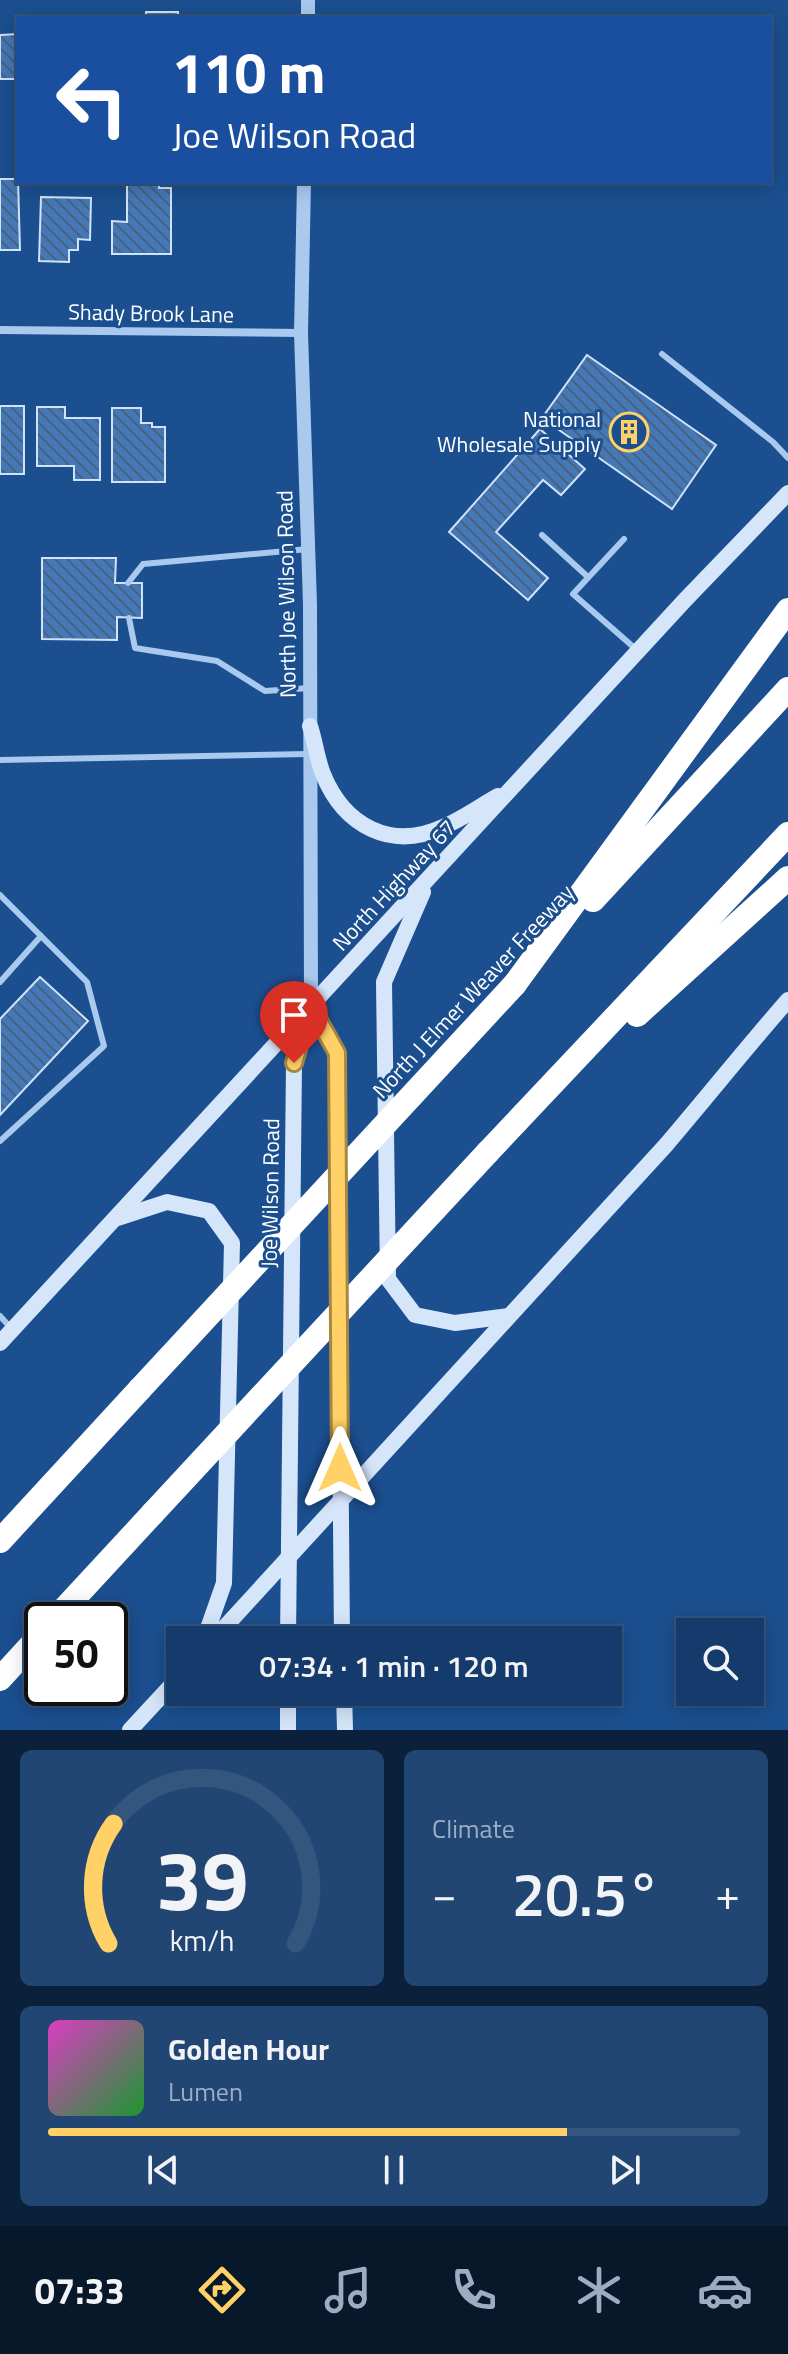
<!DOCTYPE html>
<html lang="en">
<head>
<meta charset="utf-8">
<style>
  :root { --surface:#143b6b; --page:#214673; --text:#f1f3f6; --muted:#9dadc1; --line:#33557e; --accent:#ffd166 }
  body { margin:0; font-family:"Titillium Web",sans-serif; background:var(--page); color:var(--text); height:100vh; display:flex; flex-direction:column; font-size:30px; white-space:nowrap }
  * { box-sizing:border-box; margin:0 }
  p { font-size:26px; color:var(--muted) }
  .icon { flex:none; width:44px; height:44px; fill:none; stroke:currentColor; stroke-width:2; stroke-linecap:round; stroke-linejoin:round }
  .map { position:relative; height:1730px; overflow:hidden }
  .details { display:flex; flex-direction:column; gap:20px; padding:20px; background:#0b203b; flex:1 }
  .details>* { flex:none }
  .guide { position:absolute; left:16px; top:16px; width:756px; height:168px; border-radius:0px; box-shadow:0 4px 20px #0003,0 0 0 2px var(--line); background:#1a4fa0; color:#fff; overflow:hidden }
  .fabs { position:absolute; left:676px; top:1618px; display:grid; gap:16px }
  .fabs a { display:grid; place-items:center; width:88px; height:88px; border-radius:0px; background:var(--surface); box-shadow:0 4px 20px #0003,0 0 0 2px var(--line); font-size:40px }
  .speed { position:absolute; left:24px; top:1602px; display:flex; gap:16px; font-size:40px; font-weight:700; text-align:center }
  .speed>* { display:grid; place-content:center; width:104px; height:104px; border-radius:50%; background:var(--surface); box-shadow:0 4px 20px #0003,0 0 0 2px var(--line); line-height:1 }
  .speed .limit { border:4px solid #111; border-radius:12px; background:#fff; color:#111 }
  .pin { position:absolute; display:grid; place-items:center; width:68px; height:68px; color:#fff; margin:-82px -34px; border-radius:50% 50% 50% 0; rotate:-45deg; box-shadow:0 0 8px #0007 }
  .pin .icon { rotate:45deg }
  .me { position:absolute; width:88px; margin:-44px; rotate:0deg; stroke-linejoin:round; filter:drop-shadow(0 0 6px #0008) }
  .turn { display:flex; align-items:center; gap:28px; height:168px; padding:0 24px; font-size:36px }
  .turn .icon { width:104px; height:104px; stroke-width:2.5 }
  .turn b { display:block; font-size:56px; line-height:68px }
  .big { font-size:60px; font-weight:600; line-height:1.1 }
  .details .widget { flex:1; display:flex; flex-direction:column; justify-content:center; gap:12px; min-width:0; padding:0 28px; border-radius:12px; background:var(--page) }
  .details .dial { align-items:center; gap:0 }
  .dial svg { height:208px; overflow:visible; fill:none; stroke:var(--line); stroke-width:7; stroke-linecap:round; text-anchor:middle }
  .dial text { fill:var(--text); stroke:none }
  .song { display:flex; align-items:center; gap:24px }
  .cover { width:96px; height:96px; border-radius:12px; background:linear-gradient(135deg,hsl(310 70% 55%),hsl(130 70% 35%)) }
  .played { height:8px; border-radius:4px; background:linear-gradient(90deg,var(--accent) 75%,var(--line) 75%) }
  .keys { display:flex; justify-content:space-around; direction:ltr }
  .heat { display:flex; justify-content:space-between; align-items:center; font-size:44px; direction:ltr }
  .details .tiles { flex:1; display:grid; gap:20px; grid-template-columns:1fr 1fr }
  .widget:last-child { grid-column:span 2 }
  .trip { position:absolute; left:166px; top:1626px; width:456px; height:80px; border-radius:0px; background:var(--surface); box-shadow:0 4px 20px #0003,0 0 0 2px var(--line); font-weight:600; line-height:80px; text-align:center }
  .dock { display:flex; height:128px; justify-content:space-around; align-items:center; background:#08182b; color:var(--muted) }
  .dock .icon { width:56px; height:56px }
  .dock .current { color:var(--accent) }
  .dock b { font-size:36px; color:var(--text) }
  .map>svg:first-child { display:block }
</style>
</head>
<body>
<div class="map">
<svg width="788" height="1730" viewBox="0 0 788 1730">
  <defs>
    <pattern id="building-back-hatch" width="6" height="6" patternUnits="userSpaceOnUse" patternTransform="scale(2)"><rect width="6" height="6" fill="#4478b7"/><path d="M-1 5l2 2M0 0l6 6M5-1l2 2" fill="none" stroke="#486282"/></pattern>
  </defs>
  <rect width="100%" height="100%" fill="#1b4f8f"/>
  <!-- building -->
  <g fill="url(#building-back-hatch)" stroke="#cfe3fa" stroke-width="2">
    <rect x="146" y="12" width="32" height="6"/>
    <path d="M18,34V79H0V35Z"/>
    <path d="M0,179H18L20,250H0Z"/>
    <path d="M127,182H159V188H171V254H112V221L127,222Z"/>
    <path d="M41,197L91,198L90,240L78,239V250H69V262L39,261Z"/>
    <path d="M587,355L716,445L672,509L542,418Z"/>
    <rect x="0" y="406" width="24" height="68"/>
    <path d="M37,407H65V418H100V480H74V466H37Z"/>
    <path d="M112,408H141V423H152V427H165V482H112Z"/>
    <path d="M540,429L585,469L561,495L543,480L496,532L548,578L528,600L449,532Z"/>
    <path d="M42,558H116L115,583H142V618L117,617V640L42,639Z"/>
    <path d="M40,977L88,1021L0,1115V1019Z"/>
  </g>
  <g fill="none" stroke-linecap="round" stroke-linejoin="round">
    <!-- service -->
    <g stroke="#a9c9ee" stroke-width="6">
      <path d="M662,354L773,442L788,458"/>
      <path d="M542,535L588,577"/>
      <path d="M624,539L573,594L638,651"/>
      <path d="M128,583L143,564L308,549"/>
      <path d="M129,618L135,648L217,661L265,691L310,688"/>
      <path d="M0,760L308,754"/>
      <path d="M0,895L87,982L104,1046L0,1141"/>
      <path d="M0,982L41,936"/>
      <path d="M0,1316L10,1327"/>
    </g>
    <!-- minor -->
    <path stroke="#a9c9ee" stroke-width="8" d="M0,330L301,333"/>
    <!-- tertiary -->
    <g stroke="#a9c9ee" stroke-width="14">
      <path d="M308,18V0"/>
      <path d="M304,182L301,333L310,604L311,1006"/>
    </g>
    <!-- secondary -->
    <g stroke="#d6e6fa" stroke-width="16">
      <path d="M310,726C315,741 317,759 323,774C344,826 391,851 443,827C462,819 480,806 498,796"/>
      <path d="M423,892L384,982L388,1279L415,1315L455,1323L509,1316"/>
      <path d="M311,1006L337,1053L342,1640"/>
      <path d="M118,1218L167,1202L209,1211L232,1243L224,1583L204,1640"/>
      <path d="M0,1343L685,600L788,493"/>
      <path d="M213,1640L666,1145C707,1097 746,1048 788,1000"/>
      <path d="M288,1640L294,1063L309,1012"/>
      <path d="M344,1692L345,1730"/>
      <path d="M130,1730L180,1676"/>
      <path d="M288,1730V1692"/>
    </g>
    <!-- motorway -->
    <g stroke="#fff" stroke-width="24">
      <path d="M593,900L788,689"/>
      <path d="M515,984L788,610"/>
      <path d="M637,1015L788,878"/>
      <path d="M488,1152L788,834"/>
      <path d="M0,1541L140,1389"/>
      <path d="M54,1620L153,1513"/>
      <path d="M0,1679L42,1633"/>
    </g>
    <!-- motorway-bridge -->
    <g stroke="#fff" stroke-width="24">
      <path d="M140,1389L515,984"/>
      <path d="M153,1513L488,1152"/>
    </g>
  </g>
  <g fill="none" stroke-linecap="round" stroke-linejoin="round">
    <!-- route casing -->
    <g stroke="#a68842" stroke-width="20">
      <path id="route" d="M294,1063L311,1006L337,1053L340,1468"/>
    </g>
    <!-- route -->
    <use href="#route" stroke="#ffd166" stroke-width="14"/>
  </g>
  <!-- icons -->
  <defs>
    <g id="building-ring" transform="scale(2)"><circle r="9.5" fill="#1b4f8f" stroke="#ffd166" stroke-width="1.5"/><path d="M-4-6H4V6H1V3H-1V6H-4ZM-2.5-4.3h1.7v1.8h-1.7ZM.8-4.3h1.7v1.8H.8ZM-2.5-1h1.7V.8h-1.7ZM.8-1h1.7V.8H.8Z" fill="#ffd166"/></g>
  </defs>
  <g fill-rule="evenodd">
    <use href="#building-ring" x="629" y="432"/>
  </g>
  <g text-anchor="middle" stroke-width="6" stroke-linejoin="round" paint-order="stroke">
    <!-- street labels -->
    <g font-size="22" fill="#fff" stroke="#1b4f8f">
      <text transform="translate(151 313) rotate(1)" y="8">Shady Brook Lane</text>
      <text transform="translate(286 594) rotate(-91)" y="8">North Joe Wilson Road</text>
      <text transform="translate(394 885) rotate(-47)" y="8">North Highway 67</text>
      <text transform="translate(473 991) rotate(-47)" y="8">North J Elmer Weaver Freeway</text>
      <text transform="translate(270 1193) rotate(-89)" y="8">Joe Wilson Road</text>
    </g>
    <!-- poi labels -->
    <g font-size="22" fill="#fff" stroke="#1b4f8f" text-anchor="end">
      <text x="601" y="427">National<tspan x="601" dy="25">Wholesale Supply</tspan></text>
    </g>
  </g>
</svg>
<div class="fabs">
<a><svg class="icon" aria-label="search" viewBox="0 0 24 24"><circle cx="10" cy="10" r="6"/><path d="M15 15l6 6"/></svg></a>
</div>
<div class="speed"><div class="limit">50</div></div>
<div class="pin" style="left:294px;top:1063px;background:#d93025"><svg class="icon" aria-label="arrive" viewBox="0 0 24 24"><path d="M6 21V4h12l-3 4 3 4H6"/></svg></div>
<svg class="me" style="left:340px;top:1468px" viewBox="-20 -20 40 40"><path d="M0-17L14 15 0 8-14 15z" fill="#ffd166" stroke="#fff" stroke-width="4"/></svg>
<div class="trip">07:34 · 1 min · 120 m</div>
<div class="guide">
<div class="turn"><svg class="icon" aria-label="left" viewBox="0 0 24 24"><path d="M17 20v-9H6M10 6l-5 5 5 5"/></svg><div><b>110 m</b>Joe Wilson Road</div></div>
</div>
</div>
<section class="details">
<div class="tiles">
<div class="widget dial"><svg viewBox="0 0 100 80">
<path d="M14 69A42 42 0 1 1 86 69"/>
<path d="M14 69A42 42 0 0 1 16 23" stroke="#ffd166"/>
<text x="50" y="56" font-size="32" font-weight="700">39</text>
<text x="50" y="72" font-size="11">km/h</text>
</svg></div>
<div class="widget"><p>Climate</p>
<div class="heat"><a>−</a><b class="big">20.5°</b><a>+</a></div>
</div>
<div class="widget">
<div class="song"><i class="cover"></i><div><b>Golden Hour</b><p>Lumen</p></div></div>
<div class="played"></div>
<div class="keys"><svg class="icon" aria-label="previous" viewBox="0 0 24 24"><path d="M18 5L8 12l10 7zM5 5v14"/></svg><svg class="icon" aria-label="pause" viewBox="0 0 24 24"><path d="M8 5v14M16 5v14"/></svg><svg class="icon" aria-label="next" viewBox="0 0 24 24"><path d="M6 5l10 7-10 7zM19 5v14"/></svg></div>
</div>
</div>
</section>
<nav class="dock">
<b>07:33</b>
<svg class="icon current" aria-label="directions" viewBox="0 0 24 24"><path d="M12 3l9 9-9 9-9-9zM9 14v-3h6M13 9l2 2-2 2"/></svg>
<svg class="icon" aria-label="music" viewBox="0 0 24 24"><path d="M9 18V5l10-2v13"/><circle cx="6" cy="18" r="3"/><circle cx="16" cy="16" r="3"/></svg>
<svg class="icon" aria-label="phone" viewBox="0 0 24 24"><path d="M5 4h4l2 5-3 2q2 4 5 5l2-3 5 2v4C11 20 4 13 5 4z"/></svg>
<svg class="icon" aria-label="climate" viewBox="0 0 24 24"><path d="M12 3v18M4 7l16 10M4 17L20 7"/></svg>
<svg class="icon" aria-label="car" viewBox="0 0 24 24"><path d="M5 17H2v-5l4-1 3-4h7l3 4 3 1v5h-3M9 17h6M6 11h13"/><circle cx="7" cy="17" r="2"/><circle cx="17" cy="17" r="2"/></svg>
</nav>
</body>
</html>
